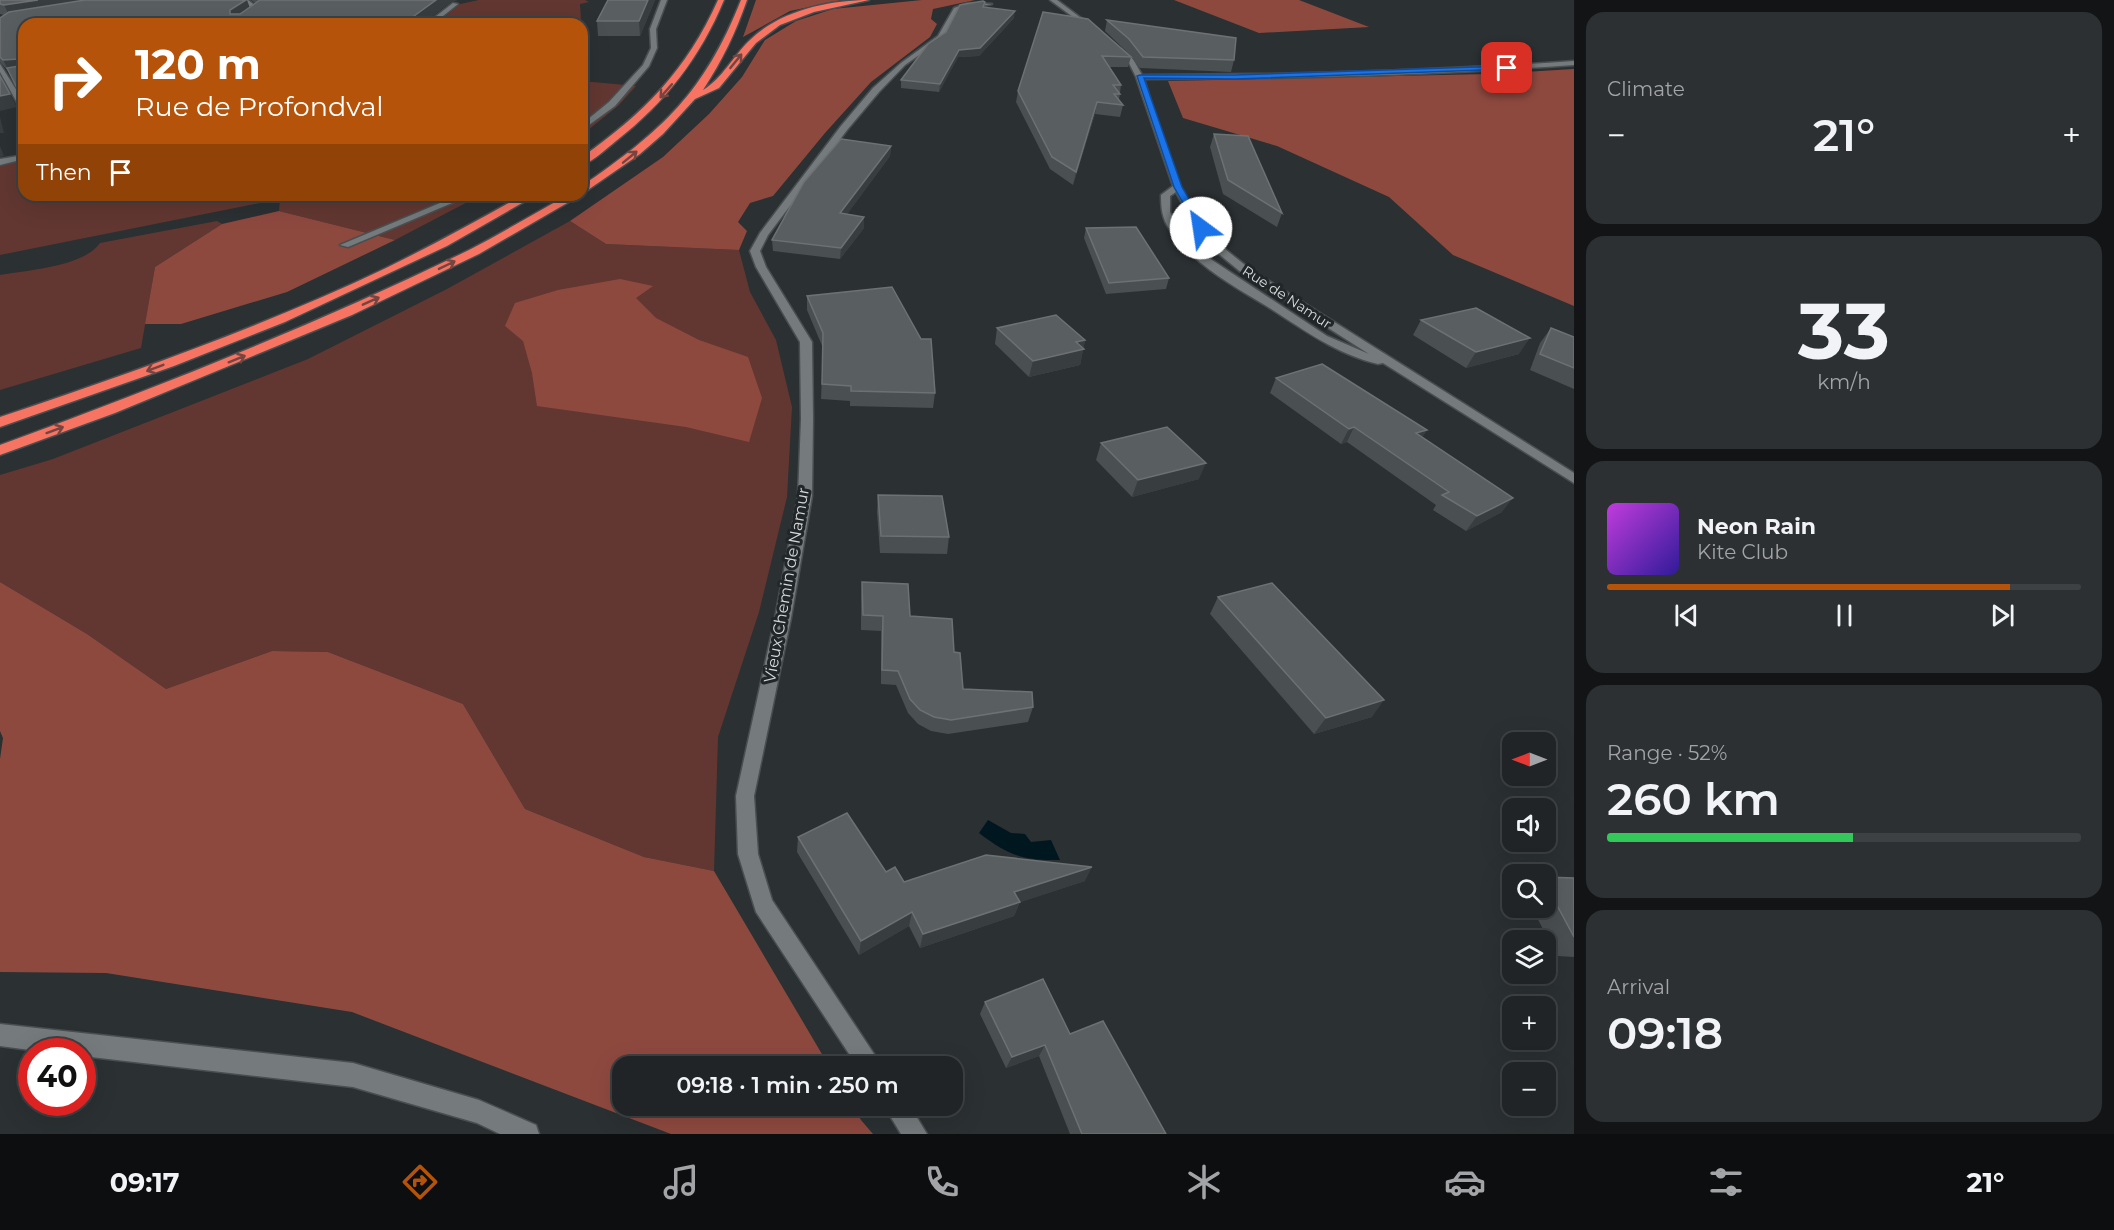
<!DOCTYPE html>
<html lang="en">
<head>
<meta charset="utf-8">
<style>
  :root { --surface:#202426; --page:#2d3032; --text:#f1f3f6; --muted:#a2a4a7; --line:#3d4143; --accent:#b45309 }
  body { margin:0; font-family:Montserrat,sans-serif; background:var(--page); color:var(--text); height:100vh; display:flex; flex-direction:column; font-size:22px; white-space:nowrap }
  * { box-sizing:border-box; margin:0 }
  p { font-size:20px; color:var(--muted) }
  .icon { flex:none; width:33px; height:33px; fill:none; stroke:currentColor; stroke-width:2; stroke-linecap:round; stroke-linejoin:round }
  .map { position:relative; flex:1; overflow:hidden }
  .panel { display:flex; flex-direction:column; gap:12px; padding:12px; background:#121415; width:540px }
  .panel>* { flex:none }
  .top-card { position:absolute; left:18px; top:18px; width:570px; height:183px; border-radius:18px; box-shadow:0 6px 24px #0002,0 0 0 2px var(--line); background:#b45309; color:#fff; overflow:hidden }
  .needle { width:39px; rotate:270deg }
  .buttons { position:absolute; left:1502px; top:732px; display:grid; gap:12px }
  .buttons a { display:grid; place-items:center; width:54px; height:54px; border-radius:12px; background:var(--surface); box-shadow:0 6px 24px #0002,0 0 0 2px var(--line); font-size:30px }
  .speed { position:absolute; left:18px; top:1038px; display:flex; gap:12px; font-size:30px; font-weight:700; text-align:center }
  .speed>* { display:grid; place-content:center; width:78px; height:78px; border-radius:50%; background:var(--surface); box-shadow:0 6px 24px #0002,0 0 0 2px var(--line); line-height:1 }
  .speed .limit { border:9px solid #d22; background:#fff; color:#111 }
  .pin { position:absolute; display:grid; place-items:center; width:51px; height:51px; color:#fff; margin:-26px; border-radius:12px; box-shadow:0 3px 9px #0006 }
  .me { position:absolute; width:66px; margin:-33px; rotate:329deg; stroke-linejoin:round; filter:drop-shadow(0 0 4px #0008) }
  .turn { display:flex; align-items:center; gap:21px; height:126px; padding:0 18px; font-size:27px }
  .turn .icon { width:78px; height:78px; stroke-width:2.5 }
  .turn b { display:block; font-size:42px; line-height:51px }
  .then { display:flex; align-items:center; height:57px; padding:0 18px; background:#0003; gap:12px; font-size:22px }
  .big { font-size:45px; font-weight:600; line-height:1.1 }
  .panel .widget { flex:1; display:flex; flex-direction:column; justify-content:center; gap:9px; min-width:0; padding:0 21px; border-radius:18px; background:var(--page) }
  .panel .dial { align-items:center; gap:0 }
  .dial b { font-size:78px; line-height:1 }
  .song { display:flex; align-items:center; gap:18px }
  .cover { width:72px; height:72px; border-radius:9px; background:linear-gradient(135deg,hsl(290 70% 55%),hsl(250 70% 35%)) }
  .played { height:6px; border-radius:3px; background:linear-gradient(90deg,var(--accent) 85%,var(--line) 85%) }
  .keys { display:flex; justify-content:space-around; direction:ltr }
  .heat { display:flex; justify-content:space-between; align-items:center; font-size:33px; direction:ltr }
  .charge { height:9px; border-radius:4px; background:linear-gradient(90deg,#34c759 52%,var(--line) 0) }
  .trip { position:absolute; left:612px; top:1056px; width:351px; height:60px; border-radius:18px; background:var(--surface); box-shadow:0 6px 24px #0002,0 0 0 2px var(--line); font-weight:600; line-height:60px; text-align:center }
  .dock { display:flex; height:96px; justify-content:space-around; align-items:center; background:#0d0e0f; color:var(--muted) }
  .dock .icon { width:42px; height:42px }
  .dock .selected { color:var(--accent) }
  .dock b { font-size:27px; color:var(--text) }
  main { display:flex; flex:1; min-height:0 }
  .map>svg:first-child { display:block }
</style>
</head>
<body>
<main>
<div class="map">
<svg width="1574" height="1134" viewBox="0 0 1574 1134">
  <rect width="100%" height="100%" fill="#2b3032"/>
  <!-- green -->
  <g fill="#623731">
    <path d="M479,0H585L589,2L580,4L581,20L575,24H436L460,4Z"/>
    <path d="M582,81L636,86L619,105L582,135Z"/>
    <path d="M24,160V195H481L395,240L279,211L280,199L0,255V165Z"/>
    <path d="M217,221L222,224L155,267L141,348L0,390V275C28,270 83,267 100,243Z"/>
    <path d="M570,221L606,244L739,250L750,292L776,340L792,407L787,497L759,612L718,737L714,871L644,857L525,809L463,704L328,652L272,651L166,689L87,634L0,582V475L53,459L308,359L447,289Z"/>
  </g>
  <!-- forest -->
  <g fill="#8e493f">
    <path d="M756,0H842L790,11L743,37Z"/>
    <path d="M922,0H975L933,9L931,19L937,24L930,37L871,82L825,133L773,196L750,203L738,222L747,231L739,250L606,244L570,221L663,157L709,114L742,77L765,40L796,21L833,9Z"/>
    <path d="M1174,0H1299L1369,27L1259,33Z"/>
    <path d="M1574,69V306L1453,255L1389,197L1277,146L1183,118L1168,81L1488,74Z"/>
    <path d="M279,211L395,240L287,292L181,324H145L155,267L222,224Z"/>
    <path d="M620,279L653,286L636,298L656,318L699,340L748,357L762,398L749,442L686,427L537,406L532,373L523,341L505,326L515,303L558,290Z"/>
    <path d="M0,582L87,634L166,689L272,651L328,652L463,704L525,809L644,857L714,871L829,1066H622V1106H852L861,1120L873,1134H671L352,1012L106,973L0,972V759L3,738L0,731Z"/>
  </g>
  <!-- water -->
  <path fill="#00171f" d="M988,820L1011,833L1025,834L1031,842L1051,840L1060,860C1022,861 1008,855 979,833Z"/>
  <g fill="none" stroke-linecap="round" stroke-linejoin="round">
    <!-- minor casing -->
    <g stroke="#494e50" stroke-width="3">
      <g id="minor">
        <path d="M241,0H248L262,11L243,24H236L255,11Z"/>
        <path d="M661,0H667L656,29L657,48L649,66L615,106L582,130V124L609,102L643,65L651,48L650,29Z"/>
        <path d="M1050,0H1057L1097,30L1092,31Z"/>
        <path d="M453,3L458,4L433,24H426Z"/>
        <path d="M968,3L992,4L958,10L943,38L905,65L879,92L847,130L768,235L760,251L766,267L812,342L813,419L812,496L791,618L754,796L758,854L772,900L882,1066H857L756,912L738,854L736,796L775,618L798,496L801,419L800,342L756,267L750,251L760,233L841,126L873,88L901,63L938,36L954,8Z"/>
        <path d="M1116,45L1133,59L1142,75C1286,75 1430,71 1574,61V65C1431,75 1287,79 1144,79C1160,128 1172,183 1202,225C1215,243 1233,255 1250,269L1574,473V483L1383,363L1378,364C1336,354 1304,330 1268,307C1233,286 1193,264 1170,230C1162,219 1161,208 1161,195L1173,186L1136,77L1128,61L1113,47ZM1176,192L1195,228L1220,255L1242,273L1369,354L1327,336L1209,258L1178,228L1170,212V196Z"/>
        <path d="M0,64L24,102V110L20,108L0,72Z"/>
        <path d="M24,155V159L0,165V159Z"/>
        <path d="M459,195H471L348,247L340,245Z"/>
        <path d="M0,1024L353,1063L479,1100L536,1125L539,1134H500L477,1123L353,1087L82,1056V1052H45L0,1046Z"/>
        <path d="M884,1106H910L927,1134H901Z"/>
      </g>
    </g>
    <!-- highway casing -->
    <g stroke="#494e50" stroke-width="3">
      <g id="highway">
        <path d="M718,0H724C700,58 665,103 616,141C606,149 594,161 582,165V157C643,114 687,70 718,0Z"/>
        <path d="M741,0H747C736,32 722,61 703,90C723,78 733,56 750,40C779,11 829,0 869,0L814,12L780,25L756,43L719,88L695,99L663,134L640,154L582,194V186C663,130 704,93 741,0Z"/>
        <path d="M523,195H536L447,246L285,322L174,366L0,427V417C131,373 262,327 386,268C433,245 478,220 523,195Z"/>
        <path d="M568,195H581L479,254L352,315L115,413L0,455V445C159,387 317,324 469,250C502,233 535,213 568,195Z"/>
      </g>
    </g>
    <!-- minor -->
    <use href="#minor" fill="#757b7c" fill-rule="evenodd"/>
    <!-- highway -->
    <use href="#highway" fill="#f77362" fill-rule="evenodd"/>
  </g>
  <!-- wall -->
  <g fill="#4a4f51">
    <path d="M0,0L250,7L255,3L251,0H458L452,1L422,24H24V102L9,72L0,62V18L4,15L0,14Z"/>
    <path d="M608,0H655L640,36H598L597,21Z"/>
    <path d="M985,2V7L1014,18L979,56L958,57L939,92L901,88V80Z"/>
    <path d="M1043,12L1131,57L1126,51L1105,31L1107,20L1234,60L1231,72L1140,68L1131,57L1128,67H1109L1121,85L1119,100L1123,105L1120,117L1095,114L1073,185L1050,169L1016,102L1018,91Z"/>
    <path d="M1214,134L1282,213L1277,227L1223,194L1210,147Z"/>
    <path d="M891,146L890,156L847,214L864,217V228L840,259L773,251L772,240Z"/>
    <path d="M1086,228L1169,278L1166,289L1106,294L1084,238Z"/>
    <path d="M807,296L935,393L933,408L850,406V401L821,399L823,348L807,310Z"/>
    <path d="M1421,320L1519,354L1466,368L1413,335Z"/>
    <path d="M997,328L1085,340L1080,365L1029,377L995,344Z"/>
    <path d="M1551,328L1574,337V389L1530,370L1540,343Z"/>
    <path d="M1276,378L1427,430L1422,437L1502,512L1466,531L1433,510L1436,505L1347,442L1341,444L1270,393Z"/>
    <path d="M1101,443L1199,479L1132,497L1096,460Z"/>
    <path d="M878,495L949,537L947,554L880,553L877,512Z"/>
    <path d="M862,582L910,616L954,652L963,689L1033,707L1028,722L948,734L931,731L918,724L908,713L896,685L881,684V631L861,630V597Z"/>
    <path d="M1218,597L1372,717L1314,734L1210,614Z"/>
    <path d="M798,837L886,872L904,882L1085,881L1020,902L1014,916L920,948L909,926L859,955L797,852Z"/>
    <path d="M1545,877L1574,878V957L1557,956L1532,908H1545Z"/>
    <path d="M985,1002L1070,1034L1166,1134H1070L1039,1056L1006,1068L980,1014Z"/>
  </g>
  <!-- shaded-wall -->
  <g fill="#383d3f">
    <path d="M38,0H116L10,17L4,5Z"/>
    <path d="M246,0H247L251,11L234,24L230,14V10Z"/>
    <path d="M436,0H458L452,1L422,24H403Z"/>
    <path d="M648,0H655L640,36L639,21Z"/>
    <path d="M1015,11L1014,18L979,56L958,57L939,92L940,84L959,50Z"/>
    <path d="M19,59L24,69L10,73L3,60Z"/>
    <path d="M0,76L17,107L0,111Z"/>
    <path d="M24,91V102L19,92Z"/>
    <path d="M1097,102L1095,114L1073,185L1076,172Z"/>
    <path d="M0,117L4,133H0Z"/>
    <path d="M0,146L4,156L0,157Z"/>
    <path d="M891,146L890,156L840,224V213Z"/>
    <path d="M864,217V228L840,259L841,248Z"/>
    <path d="M1530,338L1519,354L1466,368L1476,352Z"/>
    <path d="M1085,340L1080,365L1029,377L1033,361L1076,342Z"/>
    <path d="M1354,427L1347,442L1341,444L1349,429Z"/>
    <path d="M1427,430L1418,444L1416,433Z"/>
    <path d="M1206,463L1199,479L1132,497L1138,480Z"/>
    <path d="M1513,498L1502,512L1466,531L1477,516Z"/>
    <path d="M1384,700L1372,717L1314,734L1326,718Z"/>
    <path d="M1092,867L1085,881L1009,906L1014,892Z"/>
    <path d="M1020,902L1014,916L920,948L923,934Z"/>
    <path d="M912,912L909,926L859,955L861,941Z"/>
    <path d="M1045,1045L1039,1056L1006,1068L1012,1057Z"/>
  </g>
  <!-- building -->
  <g fill="#595e60" stroke="#6d7173" stroke-width="1.5">
    <path d="M0,0H38L4,5L0,4Z"/>
    <path d="M85,0H246L230,10V14H240L260,0H436L403,24H24V91L19,92L7,68L19,66V59L3,60L0,57V18L9,12Z"/>
    <path d="M608,0H648L639,21H597Z"/>
    <path d="M983,1L985,2L983,7L1015,11L980,48L959,50L940,84L901,80L928,44L946,32L960,5Z"/>
    <path d="M1043,12L1088,19L1131,57L1102,56L1121,85H1113L1120,94H1114L1123,105L1097,102L1076,172L1052,157L1018,91Z"/>
    <path d="M1107,20L1236,38L1234,60L1143,57L1129,39Z"/>
    <path d="M0,76L10,94L0,96Z"/>
    <path d="M1214,134L1248,136L1282,213L1228,180Z"/>
    <path d="M841,139L891,146L840,213L864,217L841,248L772,240L804,182Z"/>
    <path d="M1136,227L1169,278L1109,283L1086,228Z"/>
    <path d="M892,287L921,339H931L935,393L851,391V386L822,384L823,333L807,296Z"/>
    <path d="M1476,308L1530,338L1476,352L1421,320Z"/>
    <path d="M1056,315L1085,340L1076,342L1084,349L1033,361L997,328Z"/>
    <path d="M1551,328L1574,337V368L1540,354Z"/>
    <path d="M1322,364L1427,430L1416,433L1513,498L1477,516L1442,495L1449,492L1354,427L1349,429L1276,378Z"/>
    <path d="M1167,427L1206,463L1138,480L1101,443Z"/>
    <path d="M878,495L942,496L949,537L881,536Z"/>
    <path d="M862,582L908,584L910,616L952,619L954,652L960,653L963,689L1032,692L1033,707L951,720L934,717L920,710L910,699L898,671L882,670L883,616L863,615Z"/>
    <path d="M1272,583L1384,700L1326,718L1218,597Z"/>
    <path d="M847,813L886,872L895,867L904,882L986,855L1092,867L1014,892L1020,902L923,934L912,912L861,941L798,837Z"/>
    <path d="M1545,877L1574,878V937L1545,883Z"/>
    <path d="M1043,979L1070,1034L1103,1021L1166,1134H1082L1045,1045L1012,1057L985,1002Z"/>
  </g>
  <!-- one-way arrows -->
  <defs><path id="oneway-shaft" d="M-6 0H5M1.5-3L5.5 0L1.5 3" fill="none" stroke-width="1.6" stroke-linecap="round" stroke-linejoin="round" transform="scale(1.5)"/></defs>
  <g stroke="#77453f">
    <use href="#oneway-shaft" transform="translate(736 61) rotate(-51)"/>
    <use href="#oneway-shaft" transform="translate(666 91) rotate(131)"/>
    <use href="#oneway-shaft" transform="translate(630 157) rotate(-39)"/>
    <use href="#oneway-shaft" transform="translate(447 265) rotate(-26)"/>
    <use href="#oneway-shaft" transform="translate(371 301) rotate(-24)"/>
    <use href="#oneway-shaft" transform="translate(237 359) rotate(-22)"/>
    <use href="#oneway-shaft" transform="translate(155 368) rotate(159)"/>
    <use href="#oneway-shaft" transform="translate(55 430) rotate(-20)"/>
  </g>
  <!-- route -->
  <path fill="#1a73e8" stroke="#114b97" stroke-width="1.5" d="M1507,66L1509,69L1235,79L1144,78L1182,187L1206,228L1201,230L1197,228L1174,187L1137,76L1140,75H1235Z"/>
  <g text-anchor="middle" stroke-width="6" stroke-linejoin="round" paint-order="stroke">
    <!-- far-street labels -->
    <g font-size="14" fill="#d5d9da" stroke="#212628">
      <text transform="translate(1287 297) rotate(33)" y="5">Rue de Namur</text>
    </g>
    <!-- street labels -->
    <g font-size="16" fill="#d5d9da" stroke="#212628">
      <text transform="translate(786 585) rotate(-80)" y="6">Vieux Chemin de Namur</text>
    </g>
  </g>
</svg>
<div class="buttons">
<a><svg class="needle" viewBox="-14 -14 28 28"><path d="M0-13l5 13h-10z" fill="#e53935"/><path d="M0 13l5-13h-10z" fill="#a2a4a7"/></svg></a>
<a><svg class="icon" aria-label="sound" viewBox="0 0 24 24"><path d="M4 9h4l5-4v14l-5-4H4zM17 9q2 3 0 6"/></svg></a>
<a><svg class="icon" aria-label="search" viewBox="0 0 24 24"><circle cx="10" cy="10" r="6"/><path d="M15 15l6 6"/></svg></a>
<a><svg class="icon" aria-label="layers" viewBox="0 0 24 24"><path d="M12 4l9 5-9 5-9-5zM3 14l9 5 9-5"/></svg></a>
<a>+</a>
<a>−</a>
</div>
<div class="speed"><div class="limit">40</div></div>
<div class="pin" style="left:1507px;top:68px;background:#d93025"><svg class="icon" aria-label="arrive" viewBox="0 0 24 24"><path d="M6 21V4h12l-3 4 3 4H6"/></svg></div>
<svg class="me" style="left:1201px;top:228px" viewBox="-20 -20 40 40"><circle r="19" fill="#fff"/><path d="M0-13L10 11 0 6-10 11z" fill="#1a73e8"/></svg>
<div class="trip">09:18 · 1 min · 250 m</div>
<div class="top-card">
<div class="turn"><svg class="icon" aria-label="right" viewBox="0 0 24 24"><path d="M7 20v-9h11M14 6l5 5-5 5"/></svg><div><b>120 m</b>Rue de Profondval</div></div>
<div class="then">Then<svg class="icon" aria-label="arrive" viewBox="0 0 24 24"><path d="M6 21V4h12l-3 4 3 4H6"/></svg></div>
</div>
</div>
<section class="panel">
<div class="widget"><p>Climate</p>
<div class="heat"><a>−</a><b class="big">21°</b><a>+</a></div>
</div>
<div class="widget dial"><b>33</b><p>km/h</p></div>
<div class="widget">
<div class="song"><i class="cover"></i><div><b>Neon Rain</b><p>Kite Club</p></div></div>
<div class="played"></div>
<div class="keys"><svg class="icon" aria-label="previous" viewBox="0 0 24 24"><path d="M18 5L8 12l10 7zM5 5v14"/></svg><svg class="icon" aria-label="pause" viewBox="0 0 24 24"><path d="M8 5v14M16 5v14"/></svg><svg class="icon" aria-label="next" viewBox="0 0 24 24"><path d="M6 5l10 7-10 7zM19 5v14"/></svg></div>
</div>
<div class="widget"><p>Range · 52%</p><b class="big">260 km</b><div class="charge"></div></div>
<div class="widget"><p>Arrival</p><b class="big">09:18</b></div>
</section>
</main>
<nav class="dock">
<b>09:17</b>
<svg class="icon selected" aria-label="directions" viewBox="0 0 24 24"><path d="M12 3l9 9-9 9-9-9zM9 14v-3h6M13 9l2 2-2 2"/></svg>
<svg class="icon" aria-label="music" viewBox="0 0 24 24"><path d="M9 18V5l10-2v13"/><circle cx="6" cy="18" r="3"/><circle cx="16" cy="16" r="3"/></svg>
<svg class="icon" aria-label="phone" viewBox="0 0 24 24"><path d="M5 4h4l2 5-3 2q2 4 5 5l2-3 5 2v4C11 20 4 13 5 4z"/></svg>
<svg class="icon" aria-label="climate" viewBox="0 0 24 24"><path d="M12 3v18M4 7l16 10M4 17L20 7"/></svg>
<svg class="icon" aria-label="car" viewBox="0 0 24 24"><path d="M5 17H2v-5l4-1 3-4h7l3 4 3 1v5h-3M9 17h6M6 11h13"/><circle cx="7" cy="17" r="2"/><circle cx="17" cy="17" r="2"/></svg>
<svg class="icon" aria-label="filters" viewBox="0 0 24 24"><path d="M4 7h16M4 17h16"/><circle cx="9" cy="7" r="2"/><circle cx="15" cy="17" r="2"/></svg>
<b>21°</b>
</nav>
</body>
</html>
